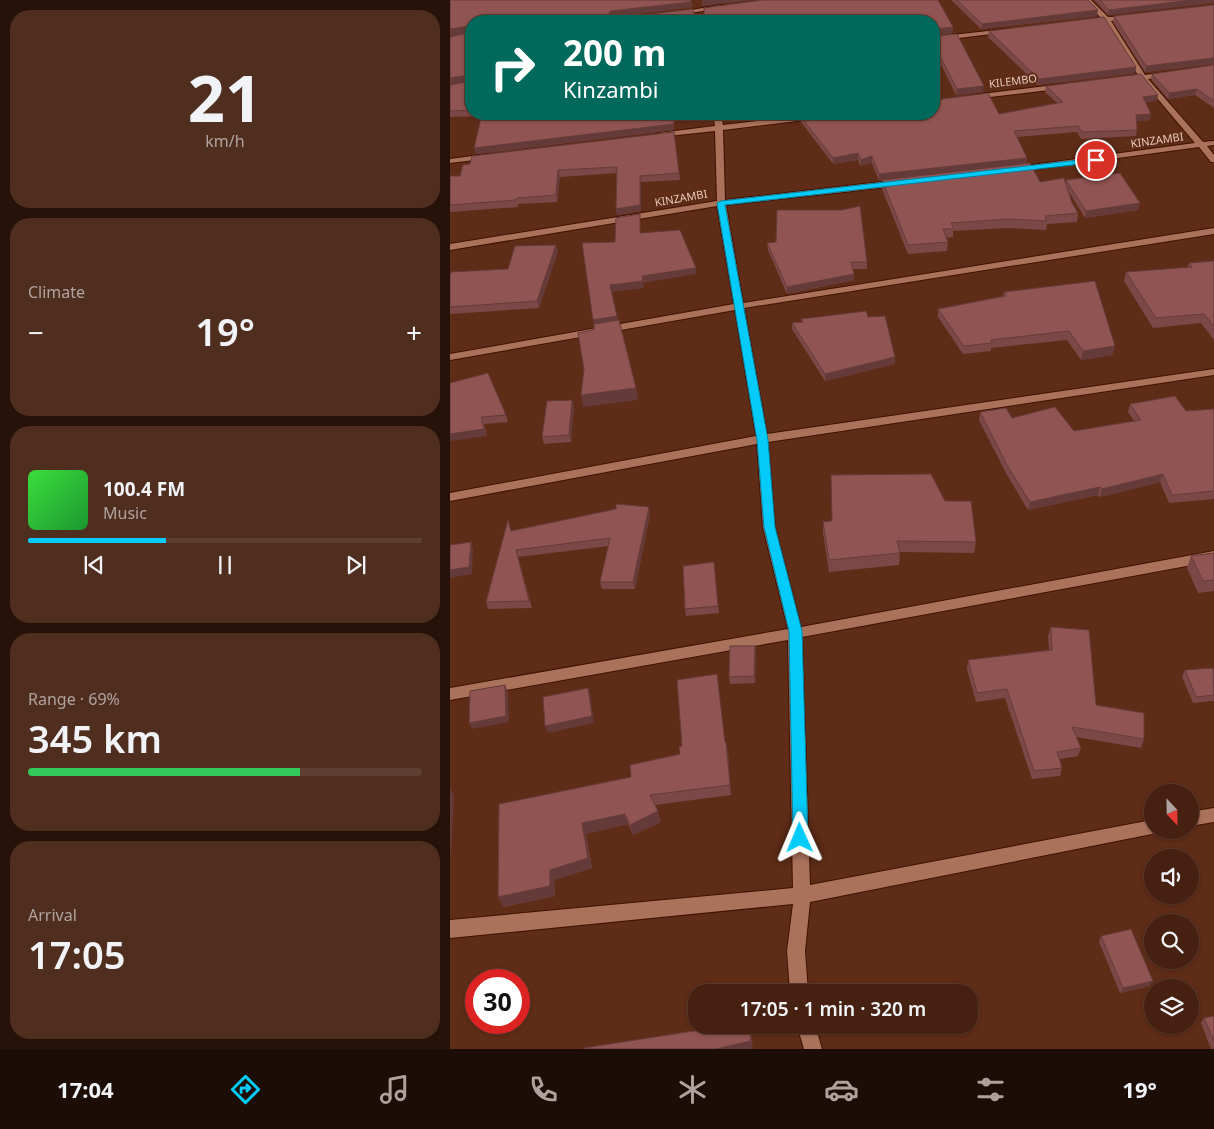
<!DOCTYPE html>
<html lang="en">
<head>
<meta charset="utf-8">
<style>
  :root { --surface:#462111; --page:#502e1f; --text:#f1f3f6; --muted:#b0a39f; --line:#5e3e31; --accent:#04cbf9 }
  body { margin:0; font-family:"Noto Sans",sans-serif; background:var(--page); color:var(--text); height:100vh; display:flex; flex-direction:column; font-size:19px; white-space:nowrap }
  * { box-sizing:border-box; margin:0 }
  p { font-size:16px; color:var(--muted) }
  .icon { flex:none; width:28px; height:28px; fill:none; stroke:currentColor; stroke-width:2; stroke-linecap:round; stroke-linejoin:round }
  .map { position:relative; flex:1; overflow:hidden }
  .side { display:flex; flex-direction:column; gap:10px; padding:10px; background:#261209; width:450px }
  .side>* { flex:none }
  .guide { position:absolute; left:15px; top:15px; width:475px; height:105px; border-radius:20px; box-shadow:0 1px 4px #0004,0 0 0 1px var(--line); background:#00695c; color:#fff; overflow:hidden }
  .needle { width:32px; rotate:158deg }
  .controls { position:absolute; left:694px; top:784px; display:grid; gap:10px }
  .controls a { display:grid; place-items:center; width:55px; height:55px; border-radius:50%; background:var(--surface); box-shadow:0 1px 4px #0004,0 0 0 1px var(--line); font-size:25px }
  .speed { position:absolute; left:15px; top:969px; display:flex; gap:10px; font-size:25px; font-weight:700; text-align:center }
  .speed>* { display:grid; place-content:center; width:65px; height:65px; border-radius:50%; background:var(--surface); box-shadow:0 1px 4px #0004,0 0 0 1px var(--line); line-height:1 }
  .speed .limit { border:8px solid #d22; background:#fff; color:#111 }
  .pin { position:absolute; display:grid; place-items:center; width:42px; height:42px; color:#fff; margin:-21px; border:2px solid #fff; border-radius:50%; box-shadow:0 1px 5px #0007 }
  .me { position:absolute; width:55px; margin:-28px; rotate:359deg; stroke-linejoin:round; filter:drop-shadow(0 0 4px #0008) }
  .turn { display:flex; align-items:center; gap:18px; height:105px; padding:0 15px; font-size:22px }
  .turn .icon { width:65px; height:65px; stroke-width:2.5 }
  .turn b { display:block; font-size:35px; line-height:42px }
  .big { font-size:38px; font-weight:600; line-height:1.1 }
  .side .widget { flex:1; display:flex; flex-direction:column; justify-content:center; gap:8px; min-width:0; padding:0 18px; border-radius:20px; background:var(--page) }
  .side .dial { align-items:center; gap:0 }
  .dial b { font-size:65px; line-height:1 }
  .song { display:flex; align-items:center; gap:15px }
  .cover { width:60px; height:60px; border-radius:8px; background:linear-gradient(135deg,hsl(120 70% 55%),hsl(130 70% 35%)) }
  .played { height:5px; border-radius:2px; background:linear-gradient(90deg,var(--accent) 35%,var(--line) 35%) }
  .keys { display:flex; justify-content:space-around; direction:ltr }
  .heat { display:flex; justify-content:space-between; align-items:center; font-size:28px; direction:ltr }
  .charge { height:8px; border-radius:4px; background:linear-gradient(90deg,#34c759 69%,var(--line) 0) }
  .trip { position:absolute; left:238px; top:984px; width:290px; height:50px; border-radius:20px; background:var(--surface); box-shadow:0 1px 4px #0004,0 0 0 1px var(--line); font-weight:600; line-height:50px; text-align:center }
  .tab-bar { display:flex; height:80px; justify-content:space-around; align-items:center; background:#1c0d07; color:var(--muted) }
  .tab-bar .icon { width:35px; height:35px }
  .tab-bar .on { color:var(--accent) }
  .tab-bar b { font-size:22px; color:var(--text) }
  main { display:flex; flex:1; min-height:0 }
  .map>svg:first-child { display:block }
</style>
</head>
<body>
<main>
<section class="side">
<div class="widget dial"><b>21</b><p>km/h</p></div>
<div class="widget"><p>Climate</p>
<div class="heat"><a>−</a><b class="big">19°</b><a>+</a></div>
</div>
<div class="widget">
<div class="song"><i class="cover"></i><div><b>100.4 FM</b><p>Music</p></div></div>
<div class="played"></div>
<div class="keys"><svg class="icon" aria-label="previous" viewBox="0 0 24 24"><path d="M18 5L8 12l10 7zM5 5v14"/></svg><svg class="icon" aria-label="pause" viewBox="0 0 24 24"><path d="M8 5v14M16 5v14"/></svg><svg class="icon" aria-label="next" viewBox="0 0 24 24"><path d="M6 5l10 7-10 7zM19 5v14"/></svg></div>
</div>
<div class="widget"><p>Range · 69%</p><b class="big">345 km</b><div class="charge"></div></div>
<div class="widget"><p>Arrival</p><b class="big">17:05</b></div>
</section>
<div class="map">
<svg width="764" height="1049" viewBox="0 0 764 1049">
  <rect width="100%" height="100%" fill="#5e2c17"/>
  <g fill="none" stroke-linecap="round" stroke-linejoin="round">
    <!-- minor casing -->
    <g stroke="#411100" stroke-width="2">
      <g id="minor">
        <path d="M634,0H641L658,17L682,16V18L680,19L661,21L695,75L720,72V76L698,79L753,142L764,141V145L757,146L764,155V162H761L749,147L564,172L563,170L567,167L745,143L691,79L674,81V77L688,75L655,22H638V20L651,18Z"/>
        <path d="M271,5L273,6V8L226,15L223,13Z"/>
        <path d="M556,29L558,30V32L484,41V37Z"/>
        <path d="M613,84H616V88L523,99L519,97L523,95Z"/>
        <path d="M263,114H271L273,125L370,114H392L388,116L273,130L275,200L448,180L452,183L448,186L276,205L293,303L764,228V234L294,308L317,434L764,369V375L318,442L325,527L351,627L764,551V561L352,637L360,885L702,820V830H709L702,834L360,902L355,951L358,992H340L337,951L343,904L0,938V920L343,888L338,640L0,700V688L338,629L313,527L307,444L0,501V493L306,436L285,310L0,360V354L284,304L267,206L0,250V244L267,201L265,131L209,137L205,135L209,133L265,126Z"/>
        <path d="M38,154L42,156L41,158L0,163V159Z"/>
        <path d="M764,808V822L740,826V812Z"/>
        <path d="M347,1025H365L372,1049H354Z"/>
      </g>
    </g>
    <!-- minor -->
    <use href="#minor" fill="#ab725b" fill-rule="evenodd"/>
  </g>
  <!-- wall -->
  <g fill="#7c4847">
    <path d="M0,0H241L242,7L165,17H252L488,0L503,27L502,33L484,35V21H21V114H223L224,130L26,154L31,116L0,117V85L17,82L0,85V37L21,32L0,36Z"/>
    <path d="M501,0H638L647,16L531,29Z"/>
    <path d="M644,0H764L658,15Z"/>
    <path d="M764,5V64L695,72L663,22L664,16Z"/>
    <path d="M539,31L686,67L685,73L588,85L538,37Z"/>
    <path d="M484,36L533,92L506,95L484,50Z"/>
    <path d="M764,65V108L745,95L718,99L701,79L702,74Z"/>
    <path d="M596,86L707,101L696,102L700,120L687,121V130L686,136L631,139L627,132L567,137L577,158L576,164L590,182L616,183V180L690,203L688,210L635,218L619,192L622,203L628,213L627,222L597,224L596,230L558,228L503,231V237L496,238L498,242L497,251L458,254L432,189V180L443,179L429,181L422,163L410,166L408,160L383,164L351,122L350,116L485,100L549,114L607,103L595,92Z"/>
    <path d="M291,114H324V116L292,118Z"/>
    <path d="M224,132L230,180L191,182V211L167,215L166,209L167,173L110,177L107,202L68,204V207L0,212V176H10L20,164Z"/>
    <path d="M317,243L417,262V269H403L404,274V280L337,294L318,250Z"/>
    <path d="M108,251L89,308L0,314V276L58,269Z"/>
    <path d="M764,261V340L751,323L703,328L674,281L676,272L737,268L739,263Z"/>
    <path d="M554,292L663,355L631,360L617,340L541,348V351L513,354L488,317V309L553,296Z"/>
    <path d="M418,317L445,364L375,381L342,329V323L352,322L351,319Z"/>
    <path d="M0,383L56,415L58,422L34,424L37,436Z"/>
    <path d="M122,400L124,406L121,442L94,444L92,437Z"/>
    <path d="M680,404L736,411L764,409V499L719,503L710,482L650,497L648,495L578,510L557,475L529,420L530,412L624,431L684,421L678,412Z"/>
    <path d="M495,501L526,542L524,553L450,552L449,565L379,572L373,533V522Z"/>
    <path d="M200,514L185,589H152L150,582L159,546L68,557L82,608L38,609L36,602L62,531Z"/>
    <path d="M764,553V591L748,593L737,568L741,556Z"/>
    <path d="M264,562L269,613L236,616L235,609Z"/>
    <path d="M601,627L646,705L694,739L691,748L626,737L631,748L628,756L610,759L612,768L610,776L582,779L555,698L526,702L517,669L518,660L599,650L598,636Z"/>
    <path d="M305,646L306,652L305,683L280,684L279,677Z"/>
    <path d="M764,669V701L743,703L732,677L735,670Z"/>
    <path d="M275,742L278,753L281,795L205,805L211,822L183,835L178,824L136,834L142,868L104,880L105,896L53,907L181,777L230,754L232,746Z"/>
    <path d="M651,936L700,986L670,993L649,942Z"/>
    <path d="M764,1016V1049H761L751,1023L754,1018Z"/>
  </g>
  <!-- shaded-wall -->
  <g fill="#653b39">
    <path d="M252,0H304L252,6Z"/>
    <path d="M742,0H764V3L658,15L659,10Z"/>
    <path d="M241,2L242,7L162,17L157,16L161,11Z"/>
    <path d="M648,10L647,16L531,29L532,24Z"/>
    <path d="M19,26L21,32L0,36V29Z"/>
    <path d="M503,27L502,33L484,35V29Z"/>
    <path d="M764,58V64L695,72L696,66Z"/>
    <path d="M686,67L685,73L588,85L589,79Z"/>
    <path d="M19,75L21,81L0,85V78Z"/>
    <path d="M534,86L533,92L506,95L507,89Z"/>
    <path d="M747,89L745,95L718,99L719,93Z"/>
    <path d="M708,95L707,101L692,103L693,97Z"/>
    <path d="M223,114L224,130L26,154L24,148Z"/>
    <path d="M345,114H358L345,115Z"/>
    <path d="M701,114L700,120L685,122L686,115Z"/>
    <path d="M408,153V160L383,164V158Z"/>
    <path d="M422,156V163L410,166L411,160Z"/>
    <path d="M577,158L576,164L429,181V174Z"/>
    <path d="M108,170L110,177L107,202L106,195Z"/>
    <path d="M190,176L191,182V211L167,215L166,209Z"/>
    <path d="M690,203L688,210L635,218L636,211Z"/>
    <path d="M106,245L108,251L89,308L87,301Z"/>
    <path d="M246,268V274L193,283L192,276Z"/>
    <path d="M404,274V280L337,294V287Z"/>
    <path d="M193,281L194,288L161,292L160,285Z"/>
    <path d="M167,316L169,322L144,327L143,320Z"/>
    <path d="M665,346L663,355L631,360L633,351Z"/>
    <path d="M445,357V364L375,381V374Z"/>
    <path d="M186,388L188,400L133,407L131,395Z"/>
    <path d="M122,400L124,406L121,442L119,435Z"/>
    <path d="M31,417L37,436L0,441V434Z"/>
    <path d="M713,474L710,482L650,497L652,489Z"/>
    <path d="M650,487L648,495L578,510L580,502Z"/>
    <path d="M199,507L200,514L185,589L183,582Z"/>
    <path d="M21,542L23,549L22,574L0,578V570Z"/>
    <path d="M305,646L306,652L305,683L304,676Z"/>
    <path d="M55,685L58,692L59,722L22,729L19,723Z"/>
    <path d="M138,688L140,694L144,723L98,733L95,726Z"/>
    <path d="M276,742L278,753L281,795L280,785Z"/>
    <path d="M0,788L4,796L1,855H0Z"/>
    <path d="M208,811L211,822L183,835L180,825Z"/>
    <path d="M175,814L178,824L136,834L142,868L104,880L105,896L53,907L48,897L100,870L132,823Z"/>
    <path d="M703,981L700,986L670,993L673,988Z"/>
    <path d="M300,1025L303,1049H266Z"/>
  </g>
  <!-- building -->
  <g fill="#905452" stroke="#653b39">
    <path d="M0,0H241V2L161,11L157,16L175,17L243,9L245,17H252L254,15V8L312,0H488L503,27L484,29V32V21H472L470,17L398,20V21H21V32L19,26L0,29Z"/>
    <path d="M507,0H638L648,10L532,24Z"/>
    <path d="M650,0H742L659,10Z"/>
    <path d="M764,5V58L696,66L664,16Z"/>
    <path d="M654,17L686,67L589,79L539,31Z"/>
    <path d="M21,32V81L19,75L0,78V37Z"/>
    <path d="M507,34L534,86L507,89L484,44V36Z"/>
    <path d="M764,65V101L747,89L719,93L702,74Z"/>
    <path d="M691,74L708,95L693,97L701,114L686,115L687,130L632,132L628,126L564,131L577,158L429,174L422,156L411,160L408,153L383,158L350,116L370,114H484V99L485,100L538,93L549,114L613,102L596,86Z"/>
    <path d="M21,81V110L0,111V85Z"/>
    <path d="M32,114H223L224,124L24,148Z"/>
    <path d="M224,132L229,173L190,176V205L166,209L167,167L108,170L106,195L67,198L66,200L0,205V176H10L13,165L20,164L22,156Z"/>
    <path d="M580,163L590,182L614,178L622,203L628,213L595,216L597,221L559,219L501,223L504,229H493L498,242L458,245L432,180Z"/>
    <path d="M670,173L690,203L636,211L616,180Z"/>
    <path d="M410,206L417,262H401L404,274L337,287L317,243L326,242L327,210H392Z"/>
    <path d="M190,214V233L230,230L246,268L192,276L193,281L160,285L167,316L143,320L132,243L165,242L166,218Z"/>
    <path d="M106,245L87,301L0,307V276L1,272L58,269L65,246Z"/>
    <path d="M764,261V326L754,314L706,318L676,272L742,267L739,263Z"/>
    <path d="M645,281L665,346L633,351L619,331L541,340L542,343L514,346L488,309L556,296L554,292Z"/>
    <path d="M416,311L418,317L435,316L445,357L375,374L342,323L353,322L351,319Z"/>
    <path d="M169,320L186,388L131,395L134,369L128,333L144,330V324Z"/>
    <path d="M38,373L56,415L31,417L34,429L0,434V383Z"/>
    <path d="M725,396L736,411L764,409V491L722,495L713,474L652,489L650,487L580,502L558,467L530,412L556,408L562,418L605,407L624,431L691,420L680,404Z"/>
    <path d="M122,400L119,435L92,437L97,401Z"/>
    <path d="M481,474L495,501H521L526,542L447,541L450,553L379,560L373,522L382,521L381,475Z"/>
    <path d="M166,504L199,507L183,582H150L160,538L66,550L79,601L36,602L58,520L61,531L166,509Z"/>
    <path d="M21,542L19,567L0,570V545Z"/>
    <path d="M764,553V580L753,581L741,556Z"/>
    <path d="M264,562L268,606L235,609L233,566Z"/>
    <path d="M601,627L639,630L646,705L694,713V739L622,727L631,748L607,752L612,768L584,771L557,689L527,693L518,660L602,650Z"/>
    <path d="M280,646H305L304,676L279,677Z"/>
    <path d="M763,668L764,695L746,697L735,670Z"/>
    <path d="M267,674L275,742H276L280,785L200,795L208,811L180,825L175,814L132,823L138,858L100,870V886L48,897L49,804L181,777L180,765L230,754L229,747L232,746L227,680Z"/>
    <path d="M55,685L56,716L19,723L20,691Z"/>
    <path d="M138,688L142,716L95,726L93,697Z"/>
    <path d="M681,929L703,981L673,988L651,936Z"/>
    <path d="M764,1016V1041L754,1018Z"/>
    <path d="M256,1025H299L301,1041L266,1049H134V1048L256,1029Z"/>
  </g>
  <!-- route -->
  <path fill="#04cbf9" stroke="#0384a2" d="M646,158L649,159V162L275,205L318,440L325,527L352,631L358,838L356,843L350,845L345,843L343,838L339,631L314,527L307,440L267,203L271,201Z"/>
  <g text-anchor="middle" stroke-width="4" stroke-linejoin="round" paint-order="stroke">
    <!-- far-street labels -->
    <g font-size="11" fill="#eacbbe" stroke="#5e2c17">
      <text transform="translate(563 81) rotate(-7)" y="4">KILEMBO</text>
      <text transform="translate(707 140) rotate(-8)" y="4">KINZAMBI</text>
      <text transform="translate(231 198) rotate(-10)" y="4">KINZAMBI</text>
    </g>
  </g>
</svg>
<div class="controls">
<a><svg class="needle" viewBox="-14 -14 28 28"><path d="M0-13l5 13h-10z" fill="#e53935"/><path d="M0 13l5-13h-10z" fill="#b0a39f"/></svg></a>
<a><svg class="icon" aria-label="sound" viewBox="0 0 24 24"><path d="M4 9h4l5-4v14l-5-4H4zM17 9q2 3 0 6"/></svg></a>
<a><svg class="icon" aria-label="search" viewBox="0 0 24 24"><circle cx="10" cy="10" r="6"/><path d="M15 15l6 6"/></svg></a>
<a><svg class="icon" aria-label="layers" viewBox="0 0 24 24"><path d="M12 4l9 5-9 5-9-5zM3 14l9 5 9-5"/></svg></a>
</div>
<div class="speed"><div class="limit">30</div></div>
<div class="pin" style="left:646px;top:160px;background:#d93025"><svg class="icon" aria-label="arrive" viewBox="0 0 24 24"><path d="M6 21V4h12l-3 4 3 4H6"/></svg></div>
<svg class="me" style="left:350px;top:838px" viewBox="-20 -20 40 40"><path d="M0-17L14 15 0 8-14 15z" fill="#04cbf9" stroke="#fff" stroke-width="4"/></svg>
<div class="trip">17:05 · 1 min · 320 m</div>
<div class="guide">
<div class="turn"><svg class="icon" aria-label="right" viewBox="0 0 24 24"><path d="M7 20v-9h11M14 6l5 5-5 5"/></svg><div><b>200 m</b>Kinzambi</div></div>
</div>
</div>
</main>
<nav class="tab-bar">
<b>17:04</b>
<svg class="icon on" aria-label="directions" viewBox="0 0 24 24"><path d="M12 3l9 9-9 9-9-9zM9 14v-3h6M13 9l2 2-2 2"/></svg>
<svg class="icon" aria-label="music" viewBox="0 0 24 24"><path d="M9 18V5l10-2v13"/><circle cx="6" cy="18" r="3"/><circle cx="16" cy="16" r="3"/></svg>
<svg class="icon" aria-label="phone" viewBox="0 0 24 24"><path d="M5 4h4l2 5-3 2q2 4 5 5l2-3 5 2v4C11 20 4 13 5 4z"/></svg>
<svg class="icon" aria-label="climate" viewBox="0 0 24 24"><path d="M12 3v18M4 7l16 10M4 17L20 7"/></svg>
<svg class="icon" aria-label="car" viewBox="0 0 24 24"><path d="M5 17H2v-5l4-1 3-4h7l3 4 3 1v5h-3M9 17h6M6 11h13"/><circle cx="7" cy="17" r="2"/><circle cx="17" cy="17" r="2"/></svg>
<svg class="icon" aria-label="filters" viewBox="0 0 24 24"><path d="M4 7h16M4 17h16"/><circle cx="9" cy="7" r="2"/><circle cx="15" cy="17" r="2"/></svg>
<b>19°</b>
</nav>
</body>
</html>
